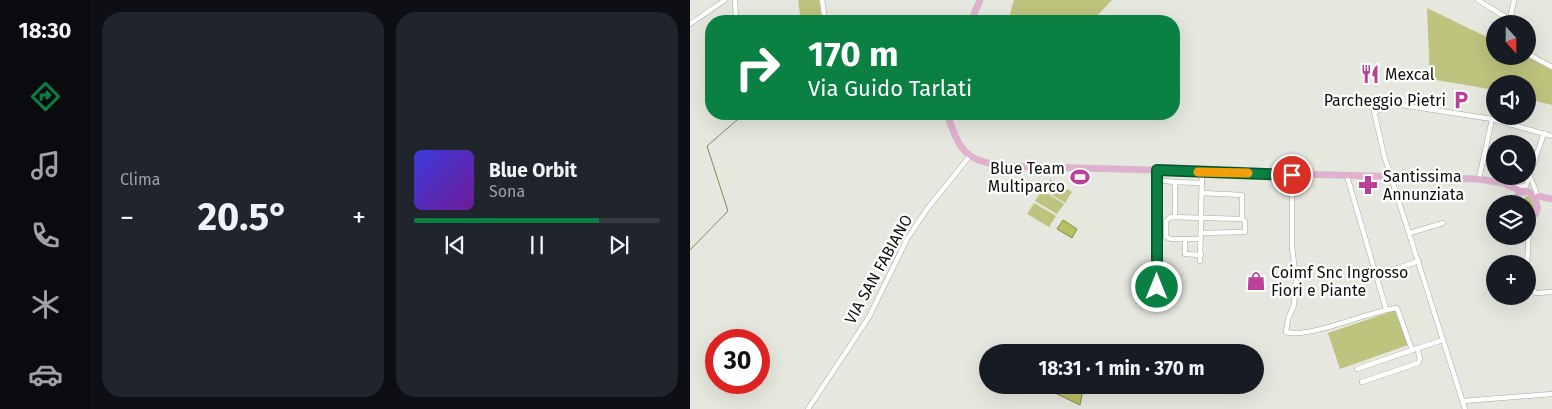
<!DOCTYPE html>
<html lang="it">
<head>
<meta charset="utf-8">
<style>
  :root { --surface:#171b24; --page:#20242c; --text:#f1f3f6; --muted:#9ea1a6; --line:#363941; --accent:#0b8043 }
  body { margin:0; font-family:"Fira Sans",sans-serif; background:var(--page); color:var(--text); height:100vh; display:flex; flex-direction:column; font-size:19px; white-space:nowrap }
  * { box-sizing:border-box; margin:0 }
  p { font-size:16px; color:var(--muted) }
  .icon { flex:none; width:28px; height:28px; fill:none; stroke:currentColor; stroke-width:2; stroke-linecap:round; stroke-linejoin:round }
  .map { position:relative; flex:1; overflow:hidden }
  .details { display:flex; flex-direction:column; gap:12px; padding:12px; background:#0d0f14; width:600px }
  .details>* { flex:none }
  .hud { position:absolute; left:15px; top:15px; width:475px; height:105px; border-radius:20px; box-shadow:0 5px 20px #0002; background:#0b8043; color:#fff; overflow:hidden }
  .needle { width:32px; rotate:159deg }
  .fabs { position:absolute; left:796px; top:15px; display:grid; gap:10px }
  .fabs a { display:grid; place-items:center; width:50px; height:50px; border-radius:50%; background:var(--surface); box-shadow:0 5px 20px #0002; font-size:25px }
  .speed { position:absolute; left:15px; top:329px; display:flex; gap:10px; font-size:25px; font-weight:700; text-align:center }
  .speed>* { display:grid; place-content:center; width:65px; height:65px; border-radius:50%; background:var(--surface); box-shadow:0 5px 20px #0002; line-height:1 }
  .speed .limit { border:8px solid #d22; background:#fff; color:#111 }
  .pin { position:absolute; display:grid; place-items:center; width:42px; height:42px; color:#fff; margin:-21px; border:2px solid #fff; border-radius:50%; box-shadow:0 1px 5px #0007 }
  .me { position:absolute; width:55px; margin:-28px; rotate:0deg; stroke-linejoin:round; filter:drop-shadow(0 0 4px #0008) }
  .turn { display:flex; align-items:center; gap:18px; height:105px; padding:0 20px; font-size:22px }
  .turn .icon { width:65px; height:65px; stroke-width:2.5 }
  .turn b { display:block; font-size:35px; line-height:42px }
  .big { font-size:38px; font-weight:700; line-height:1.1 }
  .details .tile { flex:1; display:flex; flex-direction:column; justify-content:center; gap:8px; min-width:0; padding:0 18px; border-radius:20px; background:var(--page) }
  .song { display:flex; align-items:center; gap:15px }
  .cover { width:60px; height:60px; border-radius:8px; background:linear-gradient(135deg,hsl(240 70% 55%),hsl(280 70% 35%)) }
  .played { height:5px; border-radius:2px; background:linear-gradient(90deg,var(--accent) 75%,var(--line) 75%) }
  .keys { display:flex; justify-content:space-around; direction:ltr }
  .heat { display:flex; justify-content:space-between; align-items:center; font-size:28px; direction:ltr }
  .details .tiles { flex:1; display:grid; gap:12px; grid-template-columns:repeat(2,1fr) }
  .trip { position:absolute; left:289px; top:344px; width:285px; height:50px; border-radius:25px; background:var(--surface); box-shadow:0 5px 20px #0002; font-weight:700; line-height:50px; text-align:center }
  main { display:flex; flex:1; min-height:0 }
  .menu { display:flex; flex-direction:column; width:90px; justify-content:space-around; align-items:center; background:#090b0e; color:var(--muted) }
  .menu .icon { width:35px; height:35px }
  .menu .on { color:var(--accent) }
  .menu b { font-size:22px; color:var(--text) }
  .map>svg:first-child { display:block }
</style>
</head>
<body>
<main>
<nav class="menu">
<b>18:30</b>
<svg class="icon on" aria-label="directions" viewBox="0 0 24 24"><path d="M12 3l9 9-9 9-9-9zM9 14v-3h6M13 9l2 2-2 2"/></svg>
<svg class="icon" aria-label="music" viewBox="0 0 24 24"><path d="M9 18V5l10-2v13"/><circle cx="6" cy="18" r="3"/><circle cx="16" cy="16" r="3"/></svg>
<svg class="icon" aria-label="phone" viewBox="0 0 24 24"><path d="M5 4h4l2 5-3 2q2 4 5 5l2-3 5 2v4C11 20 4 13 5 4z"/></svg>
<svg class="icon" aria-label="climate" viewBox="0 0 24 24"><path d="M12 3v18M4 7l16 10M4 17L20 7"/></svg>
<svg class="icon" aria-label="car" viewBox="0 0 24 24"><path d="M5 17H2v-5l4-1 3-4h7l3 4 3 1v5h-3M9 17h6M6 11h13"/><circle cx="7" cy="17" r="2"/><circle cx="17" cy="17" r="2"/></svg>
</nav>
<section class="details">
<div class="tiles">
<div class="tile"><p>Clima</p>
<div class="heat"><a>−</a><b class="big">20.5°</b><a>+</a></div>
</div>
<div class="tile">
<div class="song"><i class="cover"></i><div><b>Blue Orbit</b><p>Sona</p></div></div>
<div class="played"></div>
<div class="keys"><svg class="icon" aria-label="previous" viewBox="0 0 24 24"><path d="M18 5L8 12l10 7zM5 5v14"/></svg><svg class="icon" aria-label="pause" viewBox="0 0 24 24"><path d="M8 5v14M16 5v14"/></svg><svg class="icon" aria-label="next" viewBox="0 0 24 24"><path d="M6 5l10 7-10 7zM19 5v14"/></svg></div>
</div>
</div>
</section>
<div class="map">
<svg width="862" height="409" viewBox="0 0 862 409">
  <rect width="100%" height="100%" fill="#e6e7de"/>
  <!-- green -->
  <g fill="#bec37d">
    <path d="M108,0H129L132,21H111Z"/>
    <path d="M324,0H422L402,21H318Z"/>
    <path d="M737,8L805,41V56H835L862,70V105L838,99V84H810V81L808,80L805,90L740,79Z"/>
    <path d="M360,179L382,192L375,203L353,189Z"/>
    <path d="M352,190L374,204L367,214L345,201Z"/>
    <path d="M836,196L844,198L845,211L839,213L838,204H830Z"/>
    <path d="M344,203L366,216L359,227L337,214Z"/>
    <path d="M706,310L718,345L650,369L638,333Z"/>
  </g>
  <!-- water -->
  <g fill="#b9bf63" stroke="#868a49">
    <path d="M373,220L387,229L382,238L367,229Z"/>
    <path d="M348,385H394L390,405Z"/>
  </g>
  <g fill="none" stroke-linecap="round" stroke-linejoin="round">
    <!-- stream -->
    <path stroke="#868a49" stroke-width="1" d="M0,250L38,211L17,146L54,114"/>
    <!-- minor casing -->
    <g stroke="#a7a89f" stroke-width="5.5">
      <g id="minor">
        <path d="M45,0L46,21"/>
        <path d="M132,0L135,21"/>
        <path d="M788,0L820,20"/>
        <path d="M0,24L35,0"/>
        <path d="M819,24L824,0"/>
        <path d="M838,54L862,67"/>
        <path d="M692,102L691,109L687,111L679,106L681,99L687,98L692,102L802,119L862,136"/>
        <path d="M684,111L694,155L775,409"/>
        <path d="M602,175V247L606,279L604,305L598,319L596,332C619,339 679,311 707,308L722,350L753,340"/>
        <path d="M657,176L696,309"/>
        <path d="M789,179L802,119"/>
        <path d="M841,179L848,196"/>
        <path d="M475,181L485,182"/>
        <path d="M827,187L836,186L854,133"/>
        <path d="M485,217V182L512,183"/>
        <path d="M511,233L555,232V221L552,219"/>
        <path d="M720,233L753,223"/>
        <path d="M495,239H481L476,237V221L480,217L552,219V195L512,193"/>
        <path d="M511,255L495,254V239H511"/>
        <path d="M510,261L512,172"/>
        <path d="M837,264L839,231L844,216"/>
        <path d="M687,275L729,261"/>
        <path d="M838,285L846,293L862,292"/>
        <path d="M467,290V170"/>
        <path d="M667,369L722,350"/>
        <path d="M672,382L728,363L730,359L727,348"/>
        <path d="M773,401L862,394"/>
        <path d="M118,409L179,317L217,239L237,209L279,157"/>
      </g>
    </g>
    <!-- major casing -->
    <g stroke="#c6c6c5" stroke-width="7">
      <g id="major">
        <path d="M281,21L290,0"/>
        <path d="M257,114C270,151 274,160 314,166L789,179L813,183L834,192"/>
        <path d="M848,196L862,199"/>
        <path d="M825,204C832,169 862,214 838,218"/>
      </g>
    </g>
    <!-- minor -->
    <use href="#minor" stroke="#fff" stroke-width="4.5"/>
    <!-- major -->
    <use href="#major" stroke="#e3afd1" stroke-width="5.5"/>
  </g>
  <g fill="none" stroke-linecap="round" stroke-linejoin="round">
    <!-- route casing -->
    <g stroke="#07532c" stroke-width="12">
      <path id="route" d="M467,287V170L602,175"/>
    </g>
    <!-- route -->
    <use href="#route" stroke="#0b8043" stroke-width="9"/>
    <!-- slow -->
    <path stroke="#f59e0b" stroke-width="9" d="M508,172L558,173"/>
  </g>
  <!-- icons -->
  <defs>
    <g id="restaurant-bare" transform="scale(1.5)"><path d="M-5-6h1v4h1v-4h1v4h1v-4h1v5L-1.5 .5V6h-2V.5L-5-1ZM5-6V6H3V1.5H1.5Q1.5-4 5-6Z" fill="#b94196" stroke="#fff" stroke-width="2.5" paint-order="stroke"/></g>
    <g id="parking-bare" transform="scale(1.5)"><path d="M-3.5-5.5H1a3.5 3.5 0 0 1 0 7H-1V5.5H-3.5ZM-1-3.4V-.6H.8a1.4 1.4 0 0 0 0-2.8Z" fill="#b94196" stroke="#fff" stroke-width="2.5" paint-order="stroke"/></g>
    <g id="stadium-bare" transform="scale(1.5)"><path d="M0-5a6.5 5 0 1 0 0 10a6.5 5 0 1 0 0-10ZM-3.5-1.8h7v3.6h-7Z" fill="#b94196" stroke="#fff" stroke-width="2.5" paint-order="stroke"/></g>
    <g id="pharmacy-bare" transform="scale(1.5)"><path d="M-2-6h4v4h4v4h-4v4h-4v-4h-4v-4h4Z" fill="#b94196" stroke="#fff" stroke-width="2.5" paint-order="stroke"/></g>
    <g id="shop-bare" transform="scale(1.5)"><path d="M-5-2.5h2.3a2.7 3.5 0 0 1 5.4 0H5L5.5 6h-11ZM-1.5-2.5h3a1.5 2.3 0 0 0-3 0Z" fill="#b94196" stroke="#fff" stroke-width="2.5" paint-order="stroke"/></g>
  </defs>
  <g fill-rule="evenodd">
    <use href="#restaurant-bare" x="680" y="74"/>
    <use href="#parking-bare" x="771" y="100"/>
    <use href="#stadium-bare" x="390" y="177"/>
    <use href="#pharmacy-bare" x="678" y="185"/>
    <use href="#shop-bare" x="566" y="281"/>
  </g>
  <g text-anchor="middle" stroke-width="4.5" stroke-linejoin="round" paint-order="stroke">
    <!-- poi labels -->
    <g font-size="16" fill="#10100d" stroke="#fff" text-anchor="start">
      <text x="695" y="80">Mexcal</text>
      <text x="756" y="106" text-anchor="end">Parcheggio Pietri</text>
      <text x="375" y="174" text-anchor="end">Blue Team<tspan x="375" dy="18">Multiparco</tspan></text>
      <text x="693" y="182">Santissima<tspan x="693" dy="18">Annunziata</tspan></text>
      <text x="581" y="278">Coimf Snc Ingrosso<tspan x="581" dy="18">Fiori e Piante</tspan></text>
    </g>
    <!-- street labels -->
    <g font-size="16" fill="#10100d" stroke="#fff">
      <text transform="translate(188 269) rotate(-61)" y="6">VIA SAN FABIANO</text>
    </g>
  </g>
</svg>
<div class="fabs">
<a><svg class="needle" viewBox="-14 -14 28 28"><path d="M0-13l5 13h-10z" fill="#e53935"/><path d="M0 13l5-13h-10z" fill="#9ea1a6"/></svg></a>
<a><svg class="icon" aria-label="sound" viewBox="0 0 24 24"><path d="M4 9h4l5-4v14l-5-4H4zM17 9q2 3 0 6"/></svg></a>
<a><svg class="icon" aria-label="search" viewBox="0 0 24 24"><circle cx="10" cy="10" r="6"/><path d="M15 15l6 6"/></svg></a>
<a><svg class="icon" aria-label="layers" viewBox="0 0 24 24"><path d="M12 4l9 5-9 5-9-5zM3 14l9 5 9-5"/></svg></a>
<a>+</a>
</div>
<div class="speed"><div class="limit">30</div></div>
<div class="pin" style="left:602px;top:175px;background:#d93025"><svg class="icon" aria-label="arrive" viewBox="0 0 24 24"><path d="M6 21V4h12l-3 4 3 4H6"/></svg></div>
<svg class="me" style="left:467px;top:287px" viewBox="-20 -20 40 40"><circle r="17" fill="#0b8043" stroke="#fff" stroke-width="3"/><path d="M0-11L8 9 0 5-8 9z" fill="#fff"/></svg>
<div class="trip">18:31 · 1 min · 370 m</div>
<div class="hud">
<div class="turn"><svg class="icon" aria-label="right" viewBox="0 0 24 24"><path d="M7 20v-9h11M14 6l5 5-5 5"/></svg><div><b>170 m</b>Via Guido Tarlati</div></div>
</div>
</div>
</main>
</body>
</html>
